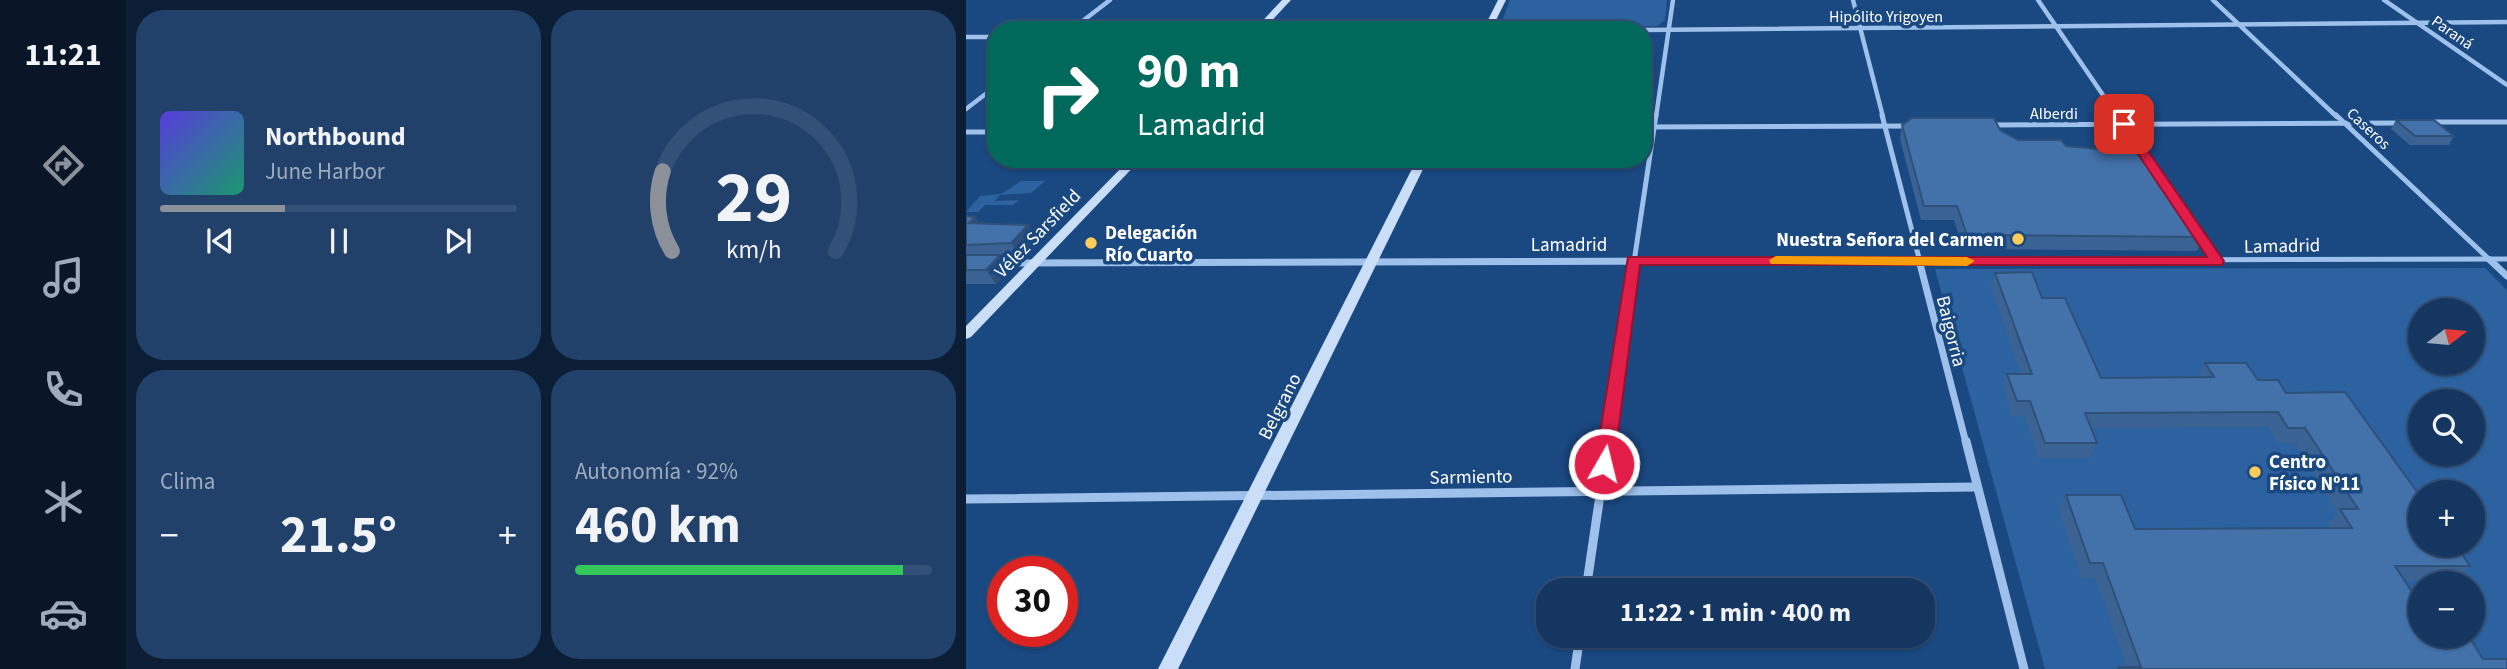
<!DOCTYPE html>
<html lang="es">
<head>
<meta charset="utf-8">
<style>
  :root { --surface:#143661; --page:#21416a; --text:#f1f3f6; --muted:#9dabbd; --line:#335076; --accent:#8c9099 }
  body { margin:0; font-family:"Source Sans 3",sans-serif; background:var(--page); color:var(--text); height:100vh; display:flex; flex-direction:column; font-size:26px; white-space:nowrap }
  * { box-sizing:border-box; margin:0 }
  p { font-size:23px; color:var(--muted) }
  .icon { flex:none; width:38px; height:38px; fill:none; stroke:currentColor; stroke-width:2; stroke-linecap:round; stroke-linejoin:round }
  .map { position:relative; flex:1; overflow:hidden }
  .drawer { display:flex; flex-direction:column; gap:10px; padding:10px; background:#0b1e35; width:840px }
  .drawer>* { flex:none }
  .hud { position:absolute; left:21px; top:21px; width:665px; height:147px; border-radius:28px; box-shadow:0 2px 5px #0004,0 0 0 2px var(--line); background:#00695c; color:#fff; overflow:hidden }
  .needle { width:46px; rotate:74deg }
  .buttons { position:absolute; left:1442px; top:298px; display:grid; gap:14px }
  .buttons a { display:grid; place-items:center; width:77px; height:77px; border-radius:50%; background:var(--surface); box-shadow:0 2px 5px #0004,0 0 0 2px var(--line); font-size:35px }
  .speed { position:absolute; left:21px; top:556px; display:flex; gap:14px; font-size:35px; font-weight:700; text-align:center }
  .speed>* { display:grid; place-content:center; width:91px; height:91px; border-radius:50%; background:var(--surface); box-shadow:0 2px 5px #0004,0 0 0 2px var(--line); line-height:1 }
  .speed .limit { border:10px solid #d22; background:#fff; color:#111 }
  .pin { position:absolute; display:grid; place-items:center; width:60px; height:60px; color:#fff; margin:-30px; border-radius:14px; box-shadow:0 4px 10px #0006 }
  .me { position:absolute; width:77px; margin:-38px; rotate:8deg; stroke-linejoin:round; filter:drop-shadow(0 0 5px #0008) }
  .turn { display:flex; align-items:center; gap:24px; height:147px; padding:0 35px; font-size:32px }
  .turn .icon { width:91px; height:91px; stroke-width:2.5 }
  .turn b { display:block; font-size:49px; line-height:60px }
  .big { font-size:52px; font-weight:700; line-height:1.1 }
  .drawer .widget { flex:1; display:flex; flex-direction:column; justify-content:center; gap:10px; min-width:0; padding:0 24px; border-radius:28px; background:var(--page) }
  .drawer .dial { align-items:center; gap:0 }
  .dial svg { height:182px; overflow:visible; fill:none; stroke:var(--line); stroke-width:7; stroke-linecap:round; text-anchor:middle }
  .dial text { fill:var(--text); stroke:none }
  .song { display:flex; align-items:center; gap:21px }
  .cover { width:84px; height:84px; border-radius:10px; background:linear-gradient(135deg,hsl(250 70% 55%),hsl(160 70% 35%)) }
  .played { height:7px; border-radius:4px; background:linear-gradient(90deg,var(--accent) 35%,var(--line) 35%) }
  .keys { display:flex; justify-content:space-around; direction:ltr }
  .heat { display:flex; justify-content:space-between; align-items:center; font-size:38px; direction:ltr }
  .charge { height:10px; border-radius:5px; background:linear-gradient(90deg,#34c759 92%,var(--line) 0) }
  .drawer .tiles { flex:1; display:grid; gap:10px; grid-template-columns:repeat(2,1fr) }
  .trip { position:absolute; left:570px; top:578px; width:399px; height:70px; border-radius:28px; background:var(--surface); box-shadow:0 2px 5px #0004,0 0 0 2px var(--line); font-weight:700; line-height:70px; text-align:center }
  main { display:flex; flex:1; min-height:0 }
  .dock { display:flex; flex-direction:column; width:126px; justify-content:space-around; align-items:center; background:#081627; color:var(--muted) }
  .dock .icon { width:49px; height:49px }
  .dock .on { color:var(--accent) }
  .dock b { font-size:32px; color:var(--text) }
  .map>svg:first-child { display:block }
</style>
</head>
<body>
<main>
<nav class="dock">
<b>11:21</b>
<svg class="icon on" aria-label="directions" viewBox="0 0 24 24"><path d="M12 3l9 9-9 9-9-9zM9 14v-3h6M13 9l2 2-2 2"/></svg>
<svg class="icon" aria-label="music" viewBox="0 0 24 24"><path d="M9 18V5l10-2v13"/><circle cx="6" cy="18" r="3"/><circle cx="16" cy="16" r="3"/></svg>
<svg class="icon" aria-label="phone" viewBox="0 0 24 24"><path d="M5 4h4l2 5-3 2q2 4 5 5l2-3 5 2v4C11 20 4 13 5 4z"/></svg>
<svg class="icon" aria-label="climate" viewBox="0 0 24 24"><path d="M12 3v18M4 7l16 10M4 17L20 7"/></svg>
<svg class="icon" aria-label="car" viewBox="0 0 24 24"><path d="M5 17H2v-5l4-1 3-4h7l3 4 3 1v5h-3M9 17h6M6 11h13"/><circle cx="7" cy="17" r="2"/><circle cx="17" cy="17" r="2"/></svg>
</nav>
<section class="drawer">
<div class="tiles">
<div class="widget">
<div class="song"><i class="cover"></i><div><b>Northbound</b><p>June Harbor</p></div></div>
<div class="played"></div>
<div class="keys"><svg class="icon" aria-label="previous" viewBox="0 0 24 24"><path d="M18 5L8 12l10 7zM5 5v14"/></svg><svg class="icon" aria-label="pause" viewBox="0 0 24 24"><path d="M8 5v14M16 5v14"/></svg><svg class="icon" aria-label="next" viewBox="0 0 24 24"><path d="M6 5l10 7-10 7zM19 5v14"/></svg></div>
</div>
<div class="widget dial"><svg viewBox="0 0 100 80">
<path d="M14 69A42 42 0 1 1 86 69"/>
<path d="M14 69A42 42 0 0 1 10 34" stroke="#8c9099"/>
<text x="50" y="56" font-size="32" font-weight="700">29</text>
<text x="50" y="72" font-size="11">km/h</text>
</svg></div>
<div class="widget"><p>Clima</p>
<div class="heat"><a>−</a><b class="big">21.5°</b><a>+</a></div>
</div>
<div class="widget"><p>Autonomía · 92%</p><b class="big">460 km</b><div class="charge"></div></div>
</div>
</section>
<div class="map">
<svg width="1541" height="669" viewBox="0 0 1541 669">
  <rect width="100%" height="100%" fill="#1a4881"/>
  <!-- green -->
  <g fill="#2d62a0" fill-rule="evenodd">
    <path d="M544,0H701L699,20L691,26L550,28L535,25Z"/>
    <path d="M55,181H79L65,193L34,195L29,201L53,200L47,205H19L12,212H0L14,196L35,194Z"/>
    <path d="M1519,268L1541,290V669H1079L969,269ZM1454,310H1507V362H1454ZM1454,401H1507V453H1454ZM1454,492H1507V544H1454ZM1454,583H1507V635H1454Z"/>
  </g>
  <g fill="none" stroke-linecap="round" stroke-linejoin="round">
    <!-- minor-far3 -->
    <g stroke="#9ec1eb" stroke-width="4.5">
      <path d="M887,0L917,117"/>
      <path d="M1072,0L1152,117"/>
      <path d="M1247,0L1371,117"/>
      <path d="M1418,0L1541,85"/>
      <path d="M105,30L144,0"/>
      <path d="M677,30L1541,22"/>
      <path d="M0,37H30"/>
      <path d="M0,109L30,86"/>
      <path d="M690,117L707,0"/>
    </g>
    <!-- minor-far2 -->
    <g stroke="#9ec1eb" stroke-width="5">
      <path d="M916,115L954,262"/>
      <path d="M1151,115L1176,151"/>
      <path d="M1370,115L1526,262"/>
      <path d="M1465,122H1541"/>
      <path d="M1024,125L1435,123"/>
      <path d="M677,127L945,126"/>
      <path d="M0,132H30"/>
      <path d="M1232,233L1251,261"/>
      <path d="M473,262L1541,259"/>
      <path d="M668,262L690,115"/>
    </g>
    <!-- minor-far1 -->
    <g stroke="#9ec1eb" stroke-width="7">
      <path d="M953,260L1000,443"/>
      <path d="M1524,260L1541,276"/>
      <path d="M30,263L1134,260"/>
      <path d="M642,443L669,260"/>
    </g>
    <!-- minor -->
    <g stroke="#9ec1eb" stroke-width="9">
      <path d="M1000,441L1058,669"/>
      <path d="M0,499L1010,487"/>
      <path d="M620,590L642,441"/>
      <path d="M609,669L614,635"/>
    </g>
    <!-- secondary -->
    <g fill="#cadef8" fill-rule="evenodd">
      <path d="M316,0H325L297,30H288Z"/>
      <path d="M532,0H540L525,30H517Z"/>
      <path d="M164,159H175L5,337L0,339V326Z"/>
      <path d="M451,159H462L212,669H192Z"/>
    </g>
  </g>
  <!-- wall -->
  <g fill="#3a6293">
    <path d="M1430,120L1488,136L1483,145H1444L1425,129Z"/>
    <path d="M936,125L1034,130L1052,140L1100,146L1149,151L1151,145L1238,237L1231,251L997,249L988,220H955L934,139Z"/>
    <path d="M0,216L14,224L72,238L55,257L35,258L44,269L30,284H0Z"/>
    <path d="M1029,273L1076,298L1135,378H1232L1239,363L1292,380L1320,393L1504,566L1489,580L1439,581L1450,598L1517,659L1541,669H1151L1152,667H1161L1129,578H1116L1093,510L1100,495L1169,529L1365,528L1362,524L1372,512L1329,443H1312L1302,427L1125,428L1131,443L1124,458H1073L1059,417L1046,416L1037,389L1041,374H1055L1025,287Z"/>
  </g>
  <!-- shaded-wall -->
  <g fill="#2f5078">
    <path d="M9,217L19,231L3,223Z"/>
    <path d="M62,225L72,238L55,257L45,243Z"/>
    <path d="M34,255L44,269L30,284L20,270Z"/>
  </g>
  <!-- building -->
  <g fill="#4372ab" stroke="#2f5078" stroke-width="2">
    <path d="M946,118H1028L1034,130L1052,140H1095L1100,146L1155,151L1151,145H1173L1238,237L1001,235L991,206H958L936,125Z"/>
    <path d="M1430,120H1468L1488,136H1449Z"/>
    <path d="M0,216L9,217L3,223L62,225L45,243L0,245Z"/>
    <path d="M0,255H34L20,270H0Z"/>
    <path d="M1066,272L1076,298H1099L1135,378L1248,377L1239,363H1280L1292,380H1312L1320,393L1379,392L1454,496V544H1489L1504,566H1429L1450,598H1454V635H1502L1517,659H1541V669H1153L1152,667H1175L1137,563H1124L1100,495H1155L1169,529L1386,528L1374,509H1392L1339,428H1322L1312,412L1119,413L1131,443H1079L1064,401H1051L1041,374H1066L1029,273Z"/>
  </g>
  <!-- route -->
  <path fill="#e11d48" stroke="#92132f" stroke-width="2" d="M1153,122H1162L1258,261L1256,265H674L648,464L638,471L632,469L629,464L662,257H1241L1152,124Z"/>
  <!-- slow -->
  <path fill="#f59e0b" d="M810,256L1001,257L1009,261L1001,266L805,264L803,260Z"/>
  <!-- markers -->
  <g fill="#fdcc5a" stroke="#1a4881" stroke-width="2.5">
    <circle cx="1052" cy="239" r="7"/>
    <circle cx="125" cy="243" r="7"/>
    <circle cx="1289" cy="472" r="7"/>
  </g>
  <g text-anchor="middle" stroke-width="7" stroke-linejoin="round" paint-order="stroke">
    <!-- far-street labels -->
    <g font-size="16" fill="#fff" stroke="#1a4881">
      <text x="920" y="22">Hipólito Yrigoyen</text>
      <text transform="translate(1487 32) rotate(35)" y="6">Paraná</text>
      <text x="1088" y="119">Alberdi</text>
      <text transform="translate(1403 128) rotate(43)" y="6">Caseros</text>
    </g>
    <!-- poi labels -->
    <g font-size="19" font-weight="bold" fill="#fff" stroke="#1a4881" text-anchor="start">
      <text x="139" y="239">Delegación<tspan x="139" dy="22">Río Cuarto</tspan></text>
      <text x="1038" y="246" text-anchor="end">Nuestra Señora del Carmen</text>
      <text x="1303" y="468">Centro<tspan x="1303" dy="22">Físico Nº11</tspan></text>
    </g>
    <!-- street labels -->
    <g font-size="19" fill="#fff" stroke="#1a4881">
      <text transform="translate(71 233) rotate(-46)" y="7">Vélez Sarsfield</text>
      <text x="603" y="251">Lamadrid</text>
      <text transform="translate(1316 245) rotate(-1)" y="7">Lamadrid</text>
      <text transform="translate(986 331) rotate(76)" y="7">Baigorria</text>
      <text transform="translate(313 406) rotate(-63)" y="7">Belgrano</text>
      <text transform="translate(505 476) rotate(-1)" y="7">Sarmiento</text>
    </g>
  </g>
</svg>
<div class="buttons">
<a><svg class="needle" viewBox="-14 -14 28 28"><path d="M0-13l5 13h-10z" fill="#e53935"/><path d="M0 13l5-13h-10z" fill="#9dabbd"/></svg></a>
<a><svg class="icon" aria-label="search" viewBox="0 0 24 24"><circle cx="10" cy="10" r="6"/><path d="M15 15l6 6"/></svg></a>
<a>+</a>
<a>−</a>
</div>
<div class="speed"><div class="limit">30</div></div>
<div class="pin" style="left:1158px;top:124px;background:#d93025"><svg class="icon" aria-label="arrive" viewBox="0 0 24 24"><path d="M6 21V4h12l-3 4 3 4H6"/></svg></div>
<svg class="me" style="left:638px;top:464px" viewBox="-20 -20 40 40"><circle r="17" fill="#e11d48" stroke="#fff" stroke-width="3"/><path d="M0-11L8 9 0 5-8 9z" fill="#fff"/></svg>
<div class="trip">11:22 · 1 min · 400 m</div>
<div class="hud">
<div class="turn"><svg class="icon" aria-label="right" viewBox="0 0 24 24"><path d="M7 20v-9h11M14 6l5 5-5 5"/></svg><div><b>90 m</b>Lamadrid</div></div>
</div>
</div>
</main>
</body>
</html>
